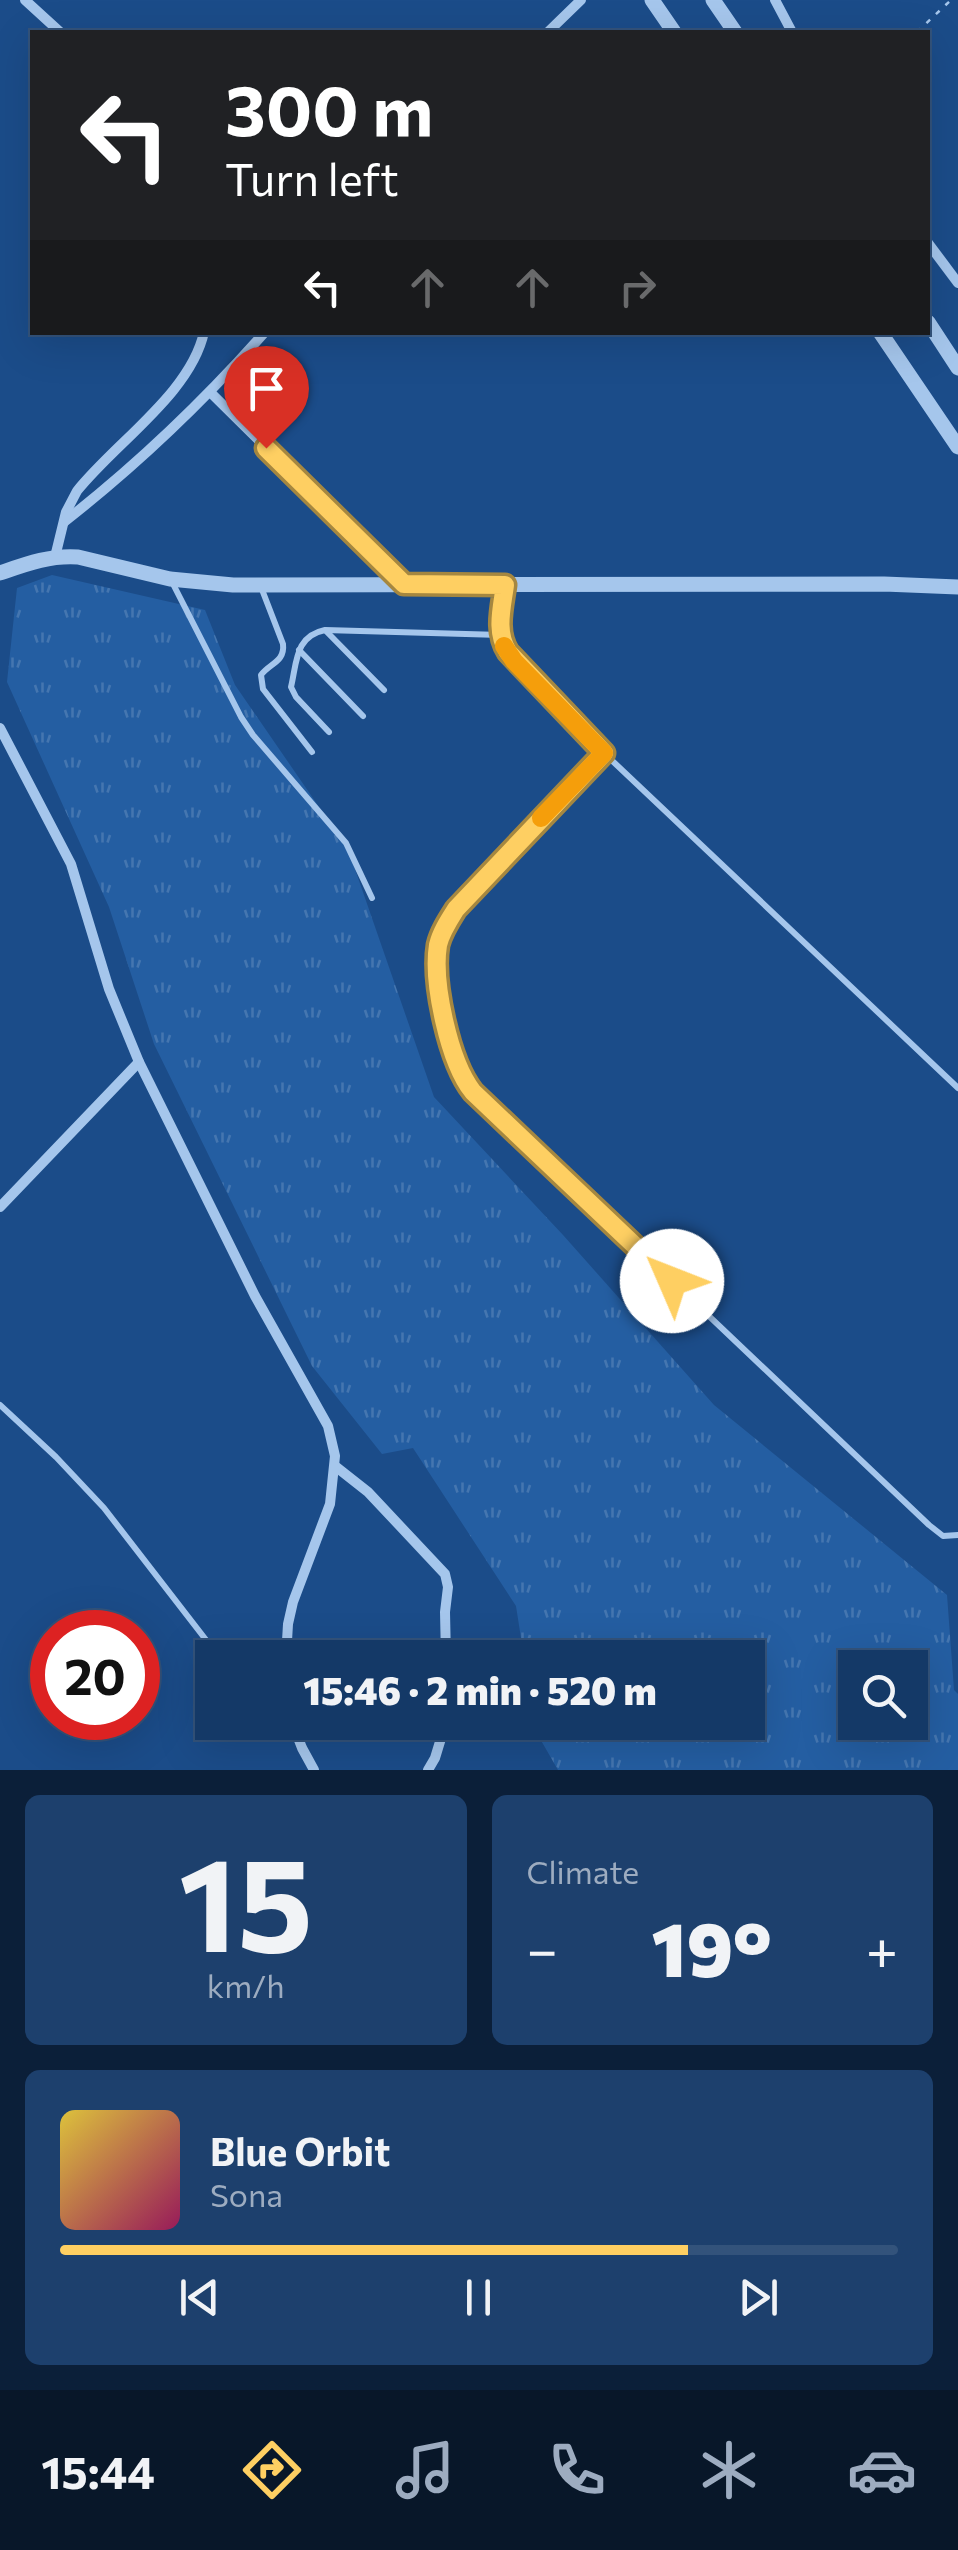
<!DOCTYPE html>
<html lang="en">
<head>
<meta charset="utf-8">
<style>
  :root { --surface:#143967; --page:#1d406d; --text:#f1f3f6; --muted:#9dacc0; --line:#33537b; --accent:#fecf62 }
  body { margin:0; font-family:Commissioner,sans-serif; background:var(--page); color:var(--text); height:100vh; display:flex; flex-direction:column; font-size:38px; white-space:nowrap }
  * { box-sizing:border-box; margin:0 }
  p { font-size:32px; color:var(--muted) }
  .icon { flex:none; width:55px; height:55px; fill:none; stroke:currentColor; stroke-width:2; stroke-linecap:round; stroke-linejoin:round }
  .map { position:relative; height:1770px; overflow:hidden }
  .sheet { display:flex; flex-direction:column; gap:25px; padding:25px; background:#0b1f39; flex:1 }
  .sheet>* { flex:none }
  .hud { position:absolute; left:30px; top:30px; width:900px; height:305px; border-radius:0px; box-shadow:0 10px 40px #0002,0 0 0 2px var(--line); background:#202124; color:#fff; overflow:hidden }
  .buttons { position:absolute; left:838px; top:1650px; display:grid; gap:20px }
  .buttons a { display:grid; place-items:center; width:90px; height:90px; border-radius:0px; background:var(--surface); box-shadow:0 10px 40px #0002,0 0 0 2px var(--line); font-size:50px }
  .speed { position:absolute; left:30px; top:1610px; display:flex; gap:20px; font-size:50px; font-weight:700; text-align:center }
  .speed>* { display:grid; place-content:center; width:130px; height:130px; border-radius:50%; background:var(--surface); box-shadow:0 10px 40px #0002,0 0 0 2px var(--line); line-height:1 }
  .speed .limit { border:15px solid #d22; background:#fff; color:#111 }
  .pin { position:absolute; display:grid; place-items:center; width:85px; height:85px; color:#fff; margin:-102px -42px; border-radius:50% 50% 50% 0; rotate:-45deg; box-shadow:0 0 10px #0007 }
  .pin .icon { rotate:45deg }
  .me { position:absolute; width:110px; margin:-55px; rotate:314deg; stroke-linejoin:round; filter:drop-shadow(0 0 8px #0008) }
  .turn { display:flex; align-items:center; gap:35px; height:210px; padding:0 30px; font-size:45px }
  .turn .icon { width:130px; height:130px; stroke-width:2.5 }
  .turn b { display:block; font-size:70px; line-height:85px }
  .lanes { display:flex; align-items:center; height:95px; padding:0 30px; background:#0003; justify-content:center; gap:50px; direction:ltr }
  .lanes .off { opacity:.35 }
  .big { font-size:75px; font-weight:800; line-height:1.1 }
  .sheet .widget { flex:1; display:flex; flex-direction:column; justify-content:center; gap:15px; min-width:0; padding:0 35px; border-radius:15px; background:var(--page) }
  .sheet .dial { align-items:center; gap:0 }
  .dial b { font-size:130px; line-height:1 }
  .song { display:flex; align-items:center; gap:30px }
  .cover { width:120px; height:120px; border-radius:15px; background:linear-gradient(135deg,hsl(50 70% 55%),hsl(330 70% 35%)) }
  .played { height:10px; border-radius:5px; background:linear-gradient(90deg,var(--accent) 75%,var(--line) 75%) }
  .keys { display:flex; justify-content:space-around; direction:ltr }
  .heat { display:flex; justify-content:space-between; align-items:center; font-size:55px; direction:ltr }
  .sheet .tiles { flex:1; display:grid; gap:25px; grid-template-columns:1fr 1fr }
  .widget:last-child { grid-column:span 2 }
  .trip { position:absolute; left:195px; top:1640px; width:570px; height:100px; border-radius:0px; background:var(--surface); box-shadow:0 10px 40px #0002,0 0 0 2px var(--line); font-weight:800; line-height:100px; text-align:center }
  .dock { display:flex; height:160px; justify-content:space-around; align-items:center; background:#081729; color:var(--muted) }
  .dock .icon { width:70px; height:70px }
  .dock .active { color:var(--accent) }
  .dock b { font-size:45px; color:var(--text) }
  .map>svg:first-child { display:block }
</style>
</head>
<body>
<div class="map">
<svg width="958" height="1770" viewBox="0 0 958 1770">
  <defs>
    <pattern id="grass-tufts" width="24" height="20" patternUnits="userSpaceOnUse" patternTransform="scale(2.5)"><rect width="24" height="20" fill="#245ea2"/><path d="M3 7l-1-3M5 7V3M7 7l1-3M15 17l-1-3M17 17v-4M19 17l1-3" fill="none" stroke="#4576b0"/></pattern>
  </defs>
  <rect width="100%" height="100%" fill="#1b4c89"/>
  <!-- grass -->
  <path fill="url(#grass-tufts)" fill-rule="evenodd" d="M52,575L205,610L235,685L348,849L434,1097L563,1235L714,1405L947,1595L954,1690L958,1694V1770H558L531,1723L748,1722V1658L524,1657L516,1606L413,1448L382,1454L312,1366L154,1044L109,907L7,682L17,588ZM855,1668H910V1722H855Z"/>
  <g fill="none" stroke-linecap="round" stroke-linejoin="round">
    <!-- path -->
    <path stroke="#a5c6ec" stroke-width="2.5" stroke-dasharray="5 8" stroke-linecap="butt" d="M917,32L951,0"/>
    <!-- service -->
    <g stroke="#a5c6ec" stroke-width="6">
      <path d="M171,580L241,717L253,735L346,843L372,898"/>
      <path d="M505,586C501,616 495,635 514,661L604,753L958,1088"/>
      <path d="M261,587L283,644C285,662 270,663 261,675L263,689L312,752"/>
      <path d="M326,631L384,690"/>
      <path d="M299,650L363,716"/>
      <path d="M329,732L296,697L291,687C297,662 295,636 325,630L501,635"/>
      <path d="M604,753L471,891L445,926L438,944L437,971L443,1008L457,1067L473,1092L929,1525L943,1536L958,1535"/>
      <path d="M0,1405L56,1457L104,1508L220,1658"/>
    </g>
    <!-- minor -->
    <g stroke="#a5c6ec" stroke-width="10">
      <path d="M25,0L60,32"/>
      <path d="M775,0L792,32"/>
      <path d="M548,32L581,0"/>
      <path d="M928,243L958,283"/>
      <path d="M211,393L404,584"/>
      <path d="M64,522C137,465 203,402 265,332"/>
      <path d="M55,557L66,512L77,491C115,443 191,393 204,332"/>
      <path d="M0,728L71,864L109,989L139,1062L255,1296L328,1426L335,1456L330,1504L293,1602L288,1624L286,1658"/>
      <path d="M0,1207L139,1062"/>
      <path d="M335,1466L368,1492L445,1574L448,1587L445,1612L446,1658"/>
      <path d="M292,1722L302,1748L314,1770"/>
      <path d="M428,1770L435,1758L446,1722"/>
    </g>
    <!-- tertiary -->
    <g stroke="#a5c6ec" stroke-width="15">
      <path d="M652,0L674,32"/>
      <path d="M713,0L735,32"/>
      <path d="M928,322L958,368"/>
      <path d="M880,332L958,447"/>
      <path d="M0,573C26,564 50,555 78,557L170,579L233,585L884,584L958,587"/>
    </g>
  </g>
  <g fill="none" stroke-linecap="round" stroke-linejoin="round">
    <!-- route casing -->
    <g stroke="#a58740" stroke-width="25">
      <path id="route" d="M266,448L404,584L505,585C502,608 495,631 508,652L604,753L456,909C449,920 441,932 438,945C432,982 449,1062 473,1092L672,1281"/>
    </g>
    <!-- route -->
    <use href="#route" stroke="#fecf62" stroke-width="18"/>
    <!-- slow -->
    <path stroke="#f59e0b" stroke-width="18" d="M504,646L514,661L604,753L541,818"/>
  </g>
</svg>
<div class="buttons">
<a><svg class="icon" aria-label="search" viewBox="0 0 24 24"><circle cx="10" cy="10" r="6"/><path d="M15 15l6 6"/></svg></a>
</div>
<div class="speed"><div class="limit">20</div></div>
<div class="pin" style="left:266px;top:448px;background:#d93025"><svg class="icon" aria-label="arrive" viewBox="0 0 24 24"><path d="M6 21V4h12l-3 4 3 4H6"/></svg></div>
<svg class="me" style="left:672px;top:1281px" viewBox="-20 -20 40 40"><circle r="19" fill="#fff"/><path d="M0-13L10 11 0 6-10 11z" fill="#fecf62"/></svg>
<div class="trip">15:46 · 2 min · 520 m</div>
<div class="hud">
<div class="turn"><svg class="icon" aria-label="left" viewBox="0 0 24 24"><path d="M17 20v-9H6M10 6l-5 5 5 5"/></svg><div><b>300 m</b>Turn left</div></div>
<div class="lanes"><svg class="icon" aria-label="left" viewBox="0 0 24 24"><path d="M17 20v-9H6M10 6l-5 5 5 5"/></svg><svg class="icon off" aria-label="ahead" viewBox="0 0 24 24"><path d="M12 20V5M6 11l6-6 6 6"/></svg><svg class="icon off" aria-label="ahead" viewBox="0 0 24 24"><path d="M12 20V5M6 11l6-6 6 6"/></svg><svg class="icon off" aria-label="right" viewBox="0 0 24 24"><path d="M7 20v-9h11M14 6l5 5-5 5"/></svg></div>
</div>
</div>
<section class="sheet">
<div class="tiles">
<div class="widget dial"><b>15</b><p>km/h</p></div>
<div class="widget"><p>Climate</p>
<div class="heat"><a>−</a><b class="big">19°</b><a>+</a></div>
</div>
<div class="widget">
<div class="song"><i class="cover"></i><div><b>Blue Orbit</b><p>Sona</p></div></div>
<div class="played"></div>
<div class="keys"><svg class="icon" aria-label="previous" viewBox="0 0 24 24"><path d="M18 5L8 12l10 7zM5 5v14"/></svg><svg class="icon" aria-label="pause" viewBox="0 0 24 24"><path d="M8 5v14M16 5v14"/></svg><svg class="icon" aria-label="next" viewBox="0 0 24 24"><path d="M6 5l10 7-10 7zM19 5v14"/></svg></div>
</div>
</div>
</section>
<nav class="dock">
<b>15:44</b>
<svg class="icon active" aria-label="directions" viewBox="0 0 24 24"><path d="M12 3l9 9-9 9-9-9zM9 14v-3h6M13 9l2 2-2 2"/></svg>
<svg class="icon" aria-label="music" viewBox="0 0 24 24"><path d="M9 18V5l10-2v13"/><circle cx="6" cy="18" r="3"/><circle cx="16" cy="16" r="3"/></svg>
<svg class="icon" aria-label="phone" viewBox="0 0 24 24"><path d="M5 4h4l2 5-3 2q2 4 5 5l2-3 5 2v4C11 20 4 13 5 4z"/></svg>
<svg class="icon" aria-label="climate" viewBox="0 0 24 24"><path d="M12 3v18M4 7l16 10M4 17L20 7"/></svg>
<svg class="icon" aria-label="car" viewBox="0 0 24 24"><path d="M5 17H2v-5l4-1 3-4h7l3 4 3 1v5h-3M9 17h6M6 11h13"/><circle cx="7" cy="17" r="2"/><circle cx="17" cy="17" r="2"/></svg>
</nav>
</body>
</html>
